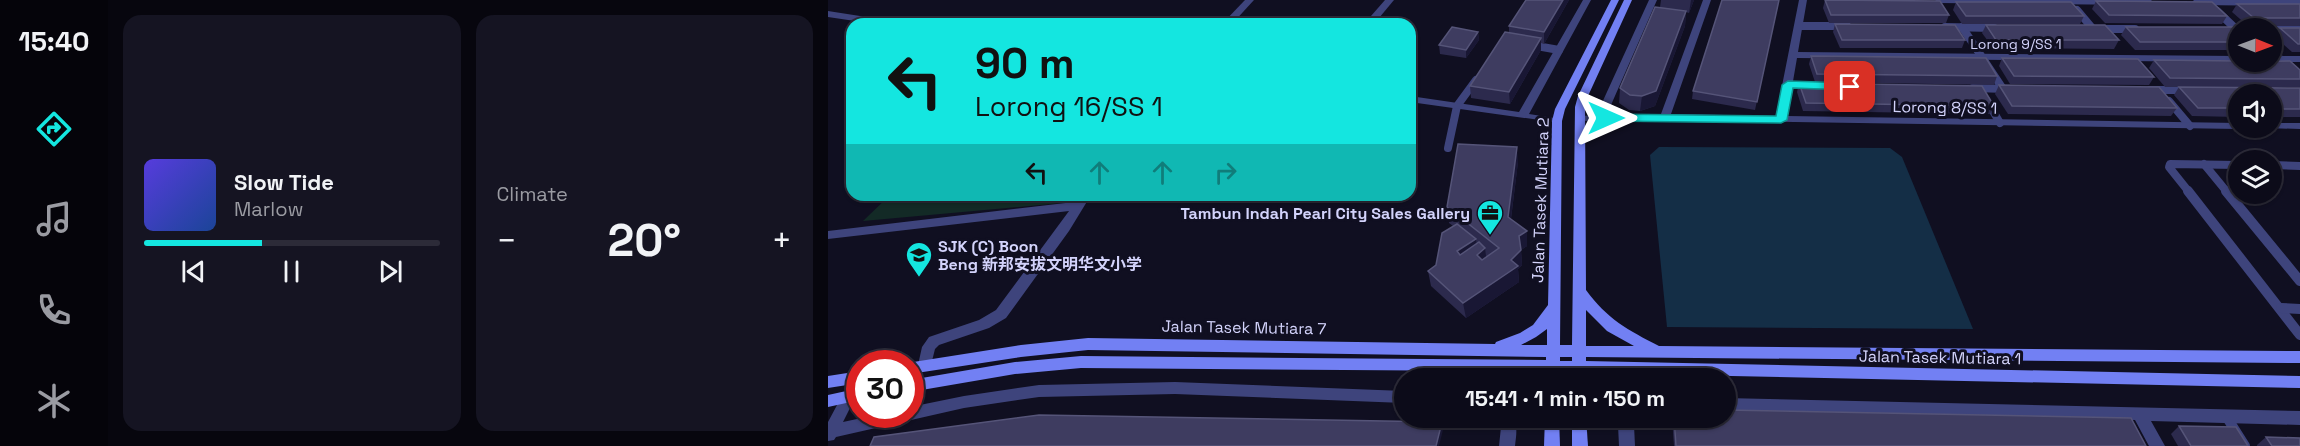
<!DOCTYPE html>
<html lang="en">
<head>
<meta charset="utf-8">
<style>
  :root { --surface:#0c0b19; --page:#151422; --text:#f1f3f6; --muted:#9a9ba2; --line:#2c2b38; --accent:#14e6e0 }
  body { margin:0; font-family:"Space Grotesk","Noto Sans SC",sans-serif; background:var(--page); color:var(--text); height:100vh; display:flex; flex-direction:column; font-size:22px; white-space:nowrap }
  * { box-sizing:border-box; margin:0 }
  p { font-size:20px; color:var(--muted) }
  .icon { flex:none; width:33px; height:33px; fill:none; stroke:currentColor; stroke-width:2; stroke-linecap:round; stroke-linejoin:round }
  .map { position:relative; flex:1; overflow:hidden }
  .drawer { display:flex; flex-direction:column; gap:15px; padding:15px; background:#07060e; width:720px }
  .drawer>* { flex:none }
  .top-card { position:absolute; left:18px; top:18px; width:570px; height:183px; border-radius:18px; box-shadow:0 2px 4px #0004,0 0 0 2px var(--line); background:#14e6e0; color:#111; overflow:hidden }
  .needle { width:39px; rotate:91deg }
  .controls { position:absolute; left:1400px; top:18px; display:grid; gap:12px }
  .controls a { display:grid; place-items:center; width:54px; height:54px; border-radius:50%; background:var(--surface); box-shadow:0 2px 4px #0004,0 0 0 2px var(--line); font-size:30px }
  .speed { position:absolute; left:18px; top:350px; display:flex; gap:12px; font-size:30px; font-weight:700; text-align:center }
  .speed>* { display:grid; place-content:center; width:78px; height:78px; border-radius:50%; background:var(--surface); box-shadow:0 2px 4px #0004,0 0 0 2px var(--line); line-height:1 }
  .speed .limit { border:9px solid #d22; background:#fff; color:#111 }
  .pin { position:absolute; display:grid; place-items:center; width:51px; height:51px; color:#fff; margin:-26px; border-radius:12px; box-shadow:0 3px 9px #0006 }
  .me { position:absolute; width:66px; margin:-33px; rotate:90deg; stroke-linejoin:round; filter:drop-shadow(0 0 4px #0008) }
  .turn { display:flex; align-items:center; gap:21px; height:126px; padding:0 30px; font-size:27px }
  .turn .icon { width:78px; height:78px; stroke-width:2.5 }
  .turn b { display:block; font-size:42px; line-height:51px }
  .lanes { display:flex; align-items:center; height:57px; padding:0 30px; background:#0003; justify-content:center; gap:30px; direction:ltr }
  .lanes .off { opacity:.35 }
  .big { font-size:45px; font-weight:600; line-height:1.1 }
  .drawer .tile { flex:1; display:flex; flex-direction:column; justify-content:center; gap:9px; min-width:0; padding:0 21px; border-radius:18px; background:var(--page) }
  .song { display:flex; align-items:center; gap:18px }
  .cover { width:72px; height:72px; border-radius:9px; background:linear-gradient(135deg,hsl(250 70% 55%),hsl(220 70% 35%)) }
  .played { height:6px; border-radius:3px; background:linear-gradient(90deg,var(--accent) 40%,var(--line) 40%) }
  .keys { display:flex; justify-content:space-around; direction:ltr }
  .heat { display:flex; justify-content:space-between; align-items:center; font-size:33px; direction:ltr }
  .drawer .tiles { flex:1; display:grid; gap:15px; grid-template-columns:repeat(2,1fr) }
  .trip { position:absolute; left:566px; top:368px; width:342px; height:60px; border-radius:30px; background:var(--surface); box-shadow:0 2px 4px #0004,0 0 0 2px var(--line); font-weight:600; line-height:60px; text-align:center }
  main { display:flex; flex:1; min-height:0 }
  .tab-bar { display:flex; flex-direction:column; width:108px; justify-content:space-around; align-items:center; background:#05040a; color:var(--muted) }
  .tab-bar .icon { width:42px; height:42px }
  .tab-bar .active { color:var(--accent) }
  .tab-bar b { font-size:27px; color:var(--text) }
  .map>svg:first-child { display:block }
</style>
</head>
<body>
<main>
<nav class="tab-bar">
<b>15:40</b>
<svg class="icon active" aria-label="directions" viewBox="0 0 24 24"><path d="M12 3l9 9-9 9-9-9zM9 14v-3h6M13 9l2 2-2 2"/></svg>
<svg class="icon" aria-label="music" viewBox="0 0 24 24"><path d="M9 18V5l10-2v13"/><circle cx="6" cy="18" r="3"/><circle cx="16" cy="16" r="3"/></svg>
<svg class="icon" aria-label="phone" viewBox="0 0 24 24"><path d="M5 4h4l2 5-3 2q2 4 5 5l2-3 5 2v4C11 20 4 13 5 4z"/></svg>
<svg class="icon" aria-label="climate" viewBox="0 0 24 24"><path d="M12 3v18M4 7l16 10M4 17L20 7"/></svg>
</nav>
<section class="drawer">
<div class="tiles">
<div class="tile">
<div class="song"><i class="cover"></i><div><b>Slow Tide</b><p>Marlow</p></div></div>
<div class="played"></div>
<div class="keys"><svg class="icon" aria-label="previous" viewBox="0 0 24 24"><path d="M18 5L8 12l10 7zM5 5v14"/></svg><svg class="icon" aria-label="pause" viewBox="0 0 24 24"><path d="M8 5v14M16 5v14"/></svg><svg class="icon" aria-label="next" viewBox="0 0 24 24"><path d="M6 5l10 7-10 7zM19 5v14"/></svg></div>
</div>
<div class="tile"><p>Climate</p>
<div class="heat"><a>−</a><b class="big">20°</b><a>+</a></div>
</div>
</div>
</section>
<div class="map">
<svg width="1472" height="446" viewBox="0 0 1472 446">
  <rect width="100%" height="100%" fill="#100f21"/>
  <!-- green -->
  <path fill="#132a26" d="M62,195H240L234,203L35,221Z"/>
  <!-- water -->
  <path fill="#142e46" d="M831,147L1062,148L1074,157L1145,329L839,327L822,155Z"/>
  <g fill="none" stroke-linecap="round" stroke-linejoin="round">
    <!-- lane-far1 -->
    <g stroke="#3e447c" stroke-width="8">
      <path d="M1249,10L1265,29"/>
      <path d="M1389,11L1409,30"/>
      <path d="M971,26H1019"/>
      <path d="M1117,27L1166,28"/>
      <path d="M1134,27L1175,89"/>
      <path d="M1270,29H1307"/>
      <path d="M1443,30H1472"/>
      <path d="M703,45L731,50"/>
      <path d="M1443,51L1472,77"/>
      <path d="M1145,88L1179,89"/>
      <path d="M1322,90H1359"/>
      <path d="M1159,101L1172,123"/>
      <path d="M1341,101L1362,126"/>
      <path d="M620,148L629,106L648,80"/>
      <path d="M1376,164L1399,192"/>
      <path d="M1443,165L1472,166"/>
      <path d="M1361,192L1341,167L1342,164L1410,165"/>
    </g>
    <!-- lane -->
    <g stroke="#3e447c" stroke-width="10">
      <path d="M1360,191L1472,335"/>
      <path d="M1398,191L1472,281"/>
      <path d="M1453,308L1472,309"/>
      <path d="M1398,416L1417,446"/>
    </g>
    <!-- street -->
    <g fill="#3e447c" fill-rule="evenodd">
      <path d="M417,0H426L404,24H394Z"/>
      <path d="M557,0H566L546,24H536Z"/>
      <path d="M755,0H763L701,114L733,119L734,121L733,123L582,102V96L691,112Z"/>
      <path d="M821,0H829L783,105V115L833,114L875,0H883L843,114L948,116L971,0H979L970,52L1410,56L1411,62L969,58L959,116L1410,123V128H1414L1410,129L837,120L748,121L747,119L752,116L773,115V105Z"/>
      <path d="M1107,0H1323L1325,2L1321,5L1111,3Z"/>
      <path d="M1366,0H1472V6L1368,5L1364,2Z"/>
      <path d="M0,11L64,21L69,24H47L0,17Z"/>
      <rect x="1443" y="56" width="29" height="6"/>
      <path d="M1443,123H1472V129L1439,128H1443Z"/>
      <path d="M251,195H263L241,231L178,318L161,328L111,345L107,349L102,369L97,371L92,369L90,365L94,347L101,337L151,320L168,310L241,211L0,239V231L246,202Z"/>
      <path d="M347,382L576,391V403L347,394L211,397L136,408L8,437L6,440L0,441V422L16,392L21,390L26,392L28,396L15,422L52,414H82V407L136,396L211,385Z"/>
      <path d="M897,398L1472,411V425L1323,421L1337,446H1321L1307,420L897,410Z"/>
      <path d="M667,417H683C691,425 688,436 687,446H671L673,427Z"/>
      <path d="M794,417H808L806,425L807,446H791L790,425Z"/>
    </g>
    <!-- secondary -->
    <g fill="#7280f3" fill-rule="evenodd">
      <path d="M783,0H791L737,109L734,121L732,345H744L747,107L750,96L796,0H804L760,96L757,107L758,290C779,319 800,330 831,346L1472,351V363L758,357V361L1472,376V388L758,373V378H744V373L732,372V378H718V372L690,371L696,378H676L664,371L253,368L187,374L82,392V380L187,362L253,356L718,360V357L260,350L193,357L82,374V363H79L193,345L260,338L667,344L668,342L692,333L705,325L720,305L724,121L727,109ZM758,310L779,331L806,346H758ZM719,329V345H693L708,337ZM732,357H744V361H732Z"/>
      <path d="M32,371V383L0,388V376Z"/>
      <path d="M32,388V400L0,407V395Z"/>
      <path d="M717,417H731L732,446H716Z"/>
      <path d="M744,417H758L760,446H744Z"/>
    </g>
  </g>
  <!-- wall -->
  <g fill="#2c2a4d">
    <path d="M698,0H741L716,44L713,43V50L682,104L643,98L642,86L681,33V26Z"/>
    <path d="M833,0H866L861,13L858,12L857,26L827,106L812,111L801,110L791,103L792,88L832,7Z"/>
    <path d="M951,0L927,110L864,99L865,91Z"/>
    <path d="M997,0L1121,15L1118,23H1001L995,8Z"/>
    <path d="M1268,1L1399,16L1394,24L1277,23L1264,9Z"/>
    <path d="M1128,2L1256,16L1252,24H1134L1125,10Z"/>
    <path d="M1409,4H1472V26H1420L1404,12Z"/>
    <path d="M1007,24L1137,40L1134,48H1012L1005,32Z"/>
    <path d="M1158,25L1291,40L1286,49L1165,48L1154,33Z"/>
    <path d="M1298,27L1410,28V50H1307L1293,35Z"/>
    <path d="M1452,28H1472V52H1464L1446,36Z"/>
    <path d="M650,32L651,40L638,58L612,54L611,45Z"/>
    <path d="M983,56L1169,76L1166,85L987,82L981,64Z"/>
    <path d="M1174,58L1326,77L1321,85L1182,84L1171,66Z"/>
    <path d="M1326,60L1472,70V87H1337L1321,68Z"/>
    <path d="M971,83L1166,106L1162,114L975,111L969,92Z"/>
    <path d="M1171,85L1349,108L1343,116L1180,114L1167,94Z"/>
    <path d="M1351,87L1472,88V117H1443V94H1410V117L1364,116L1346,95Z"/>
    <path d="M690,162L683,219L699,246L693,250L694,265L690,269L691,282L638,318L603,286L600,271L608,265L625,226L621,223L619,207Z"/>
    <path d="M844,417H897L1318,446H846Z"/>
    <path d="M1351,426L1420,446H1350L1343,434Z"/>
    <path d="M1438,437L1472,446H1429V445Z"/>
  </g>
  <!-- shaded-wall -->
  <g fill="#191734">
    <path d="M735,0H741L716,44V32Z"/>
    <path d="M863,0H866L861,13Z"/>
    <path d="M858,11L857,26L827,106L812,111L814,96Z"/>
    <path d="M650,32L651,40L638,58V50Z"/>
    <path d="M713,38V50L682,104L681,92Z"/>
    <path d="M689,147L690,162L681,233L680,217Z"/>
    <path d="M699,231V246L693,250L694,265L690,269L691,282L638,318L635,303L683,260L691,236Z"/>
    <path d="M648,239L650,254L657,248L659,264L631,267L629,251Z"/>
    <path d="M614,422L615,430L611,446H608Z"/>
  </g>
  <!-- building -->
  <g fill="#3e3c60" stroke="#555478" stroke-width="1.5">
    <path d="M698,0H735L716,32L681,26Z"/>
    <path d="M894,0H951L929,102L865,91Z"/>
    <path d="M997,0L1112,1L1121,15H1003Z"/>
    <path d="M1268,1L1384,2L1399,16L1281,15Z"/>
    <path d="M1128,2H1243L1256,16H1138Z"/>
    <path d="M1409,4H1472V18H1426Z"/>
    <path d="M827,7L858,11L828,91L814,96L802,95L792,88Z"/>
    <path d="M1007,24L1127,25L1137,40H1014Z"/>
    <path d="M1158,25H1277L1291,40H1168Z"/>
    <path d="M624,27L650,32L638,50L611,45Z"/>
    <path d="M1298,27H1418L1420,28H1410V42H1312Z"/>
    <path d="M1452,28H1472V44H1470Z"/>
    <path d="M677,32L713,38L681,92L642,86Z"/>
    <path d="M983,56L1158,58L1169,76L989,74Z"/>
    <path d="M1174,58L1310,59L1326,77L1186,76Z"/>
    <path d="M1326,60L1410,61V62L1462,61L1472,70V79L1342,78Z"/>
    <path d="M971,83L1154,86L1166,106L978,103Z"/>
    <path d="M1171,85L1331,87L1349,108L1184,106Z"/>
    <path d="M1351,87L1472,88V109H1443V94H1410V108H1370Z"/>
    <path d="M630,144L689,147L680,217L699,231L691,236L693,250L683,260L690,266L635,303L600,271L608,265L614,233L629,224L648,239L629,251L632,255L651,242L657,248L649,255L654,260L671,248L619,207Z"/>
    <path d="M897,410L1303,418L1318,446H848L846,417H897Z"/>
    <path d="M211,415L614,422L608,446H42L46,437Z"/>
    <path d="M1351,426L1408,427L1420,446H1363Z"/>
    <path d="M1438,437L1472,438V446H1444Z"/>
  </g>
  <!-- route -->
  <path fill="#14e6e0" stroke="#0d9692" stroke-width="1.5" d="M960,81L1022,83L1028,87L1022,90L965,88L959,120L953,123L778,121L772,118L778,114L948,116L954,85Z"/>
  <!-- icons -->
  <defs>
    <g id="office-pin" transform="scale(1.35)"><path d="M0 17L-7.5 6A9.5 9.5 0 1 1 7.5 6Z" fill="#14e6e0" stroke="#100f21"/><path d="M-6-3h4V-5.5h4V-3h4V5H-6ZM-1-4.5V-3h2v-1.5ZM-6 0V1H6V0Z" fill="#111"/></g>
    <g id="school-pin" transform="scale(1.35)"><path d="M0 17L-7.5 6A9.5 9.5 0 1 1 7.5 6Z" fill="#14e6e0" stroke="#100f21"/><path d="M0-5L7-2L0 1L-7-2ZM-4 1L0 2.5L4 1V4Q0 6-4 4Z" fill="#111"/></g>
  </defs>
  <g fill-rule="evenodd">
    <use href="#office-pin" x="662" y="213"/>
    <use href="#school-pin" x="91" y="255"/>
  </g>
  <g text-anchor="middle" stroke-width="6" stroke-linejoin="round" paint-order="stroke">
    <!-- far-street labels -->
    <g font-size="14" fill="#d3d3fb" stroke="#100f21">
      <text x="1188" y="49">Lorong 9/SS 1</text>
    </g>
    <!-- street labels -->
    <g font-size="16" fill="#d3d3fb" stroke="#100f21">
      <text transform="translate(1117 107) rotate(1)" y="6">Lorong 8/SS 1</text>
      <text transform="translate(712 200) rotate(-88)" y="6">Jalan Tasek Mutiara 2</text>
      <text transform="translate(416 327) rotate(1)" y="6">Jalan Tasek Mutiara 7</text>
      <text transform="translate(1112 357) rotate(1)" y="6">Jalan Tasek Mutiara 1</text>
    </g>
    <!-- poi labels -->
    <g font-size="16" font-weight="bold" fill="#d3d3fb" stroke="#100f21" text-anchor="end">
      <text x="642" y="219">Tambun Indah Pearl City Sales Gallery</text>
      <text x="110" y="252" text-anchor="start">SJK (C) Boon<tspan x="110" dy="18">Beng 新邦安拔文明华文小学</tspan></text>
    </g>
  </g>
</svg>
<div class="controls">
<a><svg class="needle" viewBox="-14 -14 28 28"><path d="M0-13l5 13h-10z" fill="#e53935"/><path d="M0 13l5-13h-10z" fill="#9a9ba2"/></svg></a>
<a><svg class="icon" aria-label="sound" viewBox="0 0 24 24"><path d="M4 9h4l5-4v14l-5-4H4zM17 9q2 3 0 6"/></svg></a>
<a><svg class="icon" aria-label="layers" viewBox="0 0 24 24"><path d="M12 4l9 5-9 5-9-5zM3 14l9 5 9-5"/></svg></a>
</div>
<div class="speed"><div class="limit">30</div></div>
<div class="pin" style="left:1022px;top:87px;background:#d93025"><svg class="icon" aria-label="arrive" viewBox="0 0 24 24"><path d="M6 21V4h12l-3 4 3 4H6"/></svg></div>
<svg class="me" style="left:778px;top:118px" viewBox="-20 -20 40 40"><path d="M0-17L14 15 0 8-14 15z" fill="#14e6e0" stroke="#fff" stroke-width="4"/></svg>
<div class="trip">15:41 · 1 min · 150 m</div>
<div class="top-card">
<div class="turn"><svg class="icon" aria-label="left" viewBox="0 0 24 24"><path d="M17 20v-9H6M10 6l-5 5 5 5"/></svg><div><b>90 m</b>Lorong 16/SS 1</div></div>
<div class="lanes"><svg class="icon" aria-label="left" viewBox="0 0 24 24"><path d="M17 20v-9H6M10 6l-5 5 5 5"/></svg><svg class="icon off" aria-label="ahead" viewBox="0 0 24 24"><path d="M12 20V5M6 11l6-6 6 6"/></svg><svg class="icon off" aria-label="ahead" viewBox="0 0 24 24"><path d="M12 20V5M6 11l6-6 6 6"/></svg><svg class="icon off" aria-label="right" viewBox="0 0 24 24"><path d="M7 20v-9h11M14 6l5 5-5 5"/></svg></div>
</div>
</div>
</main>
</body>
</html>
